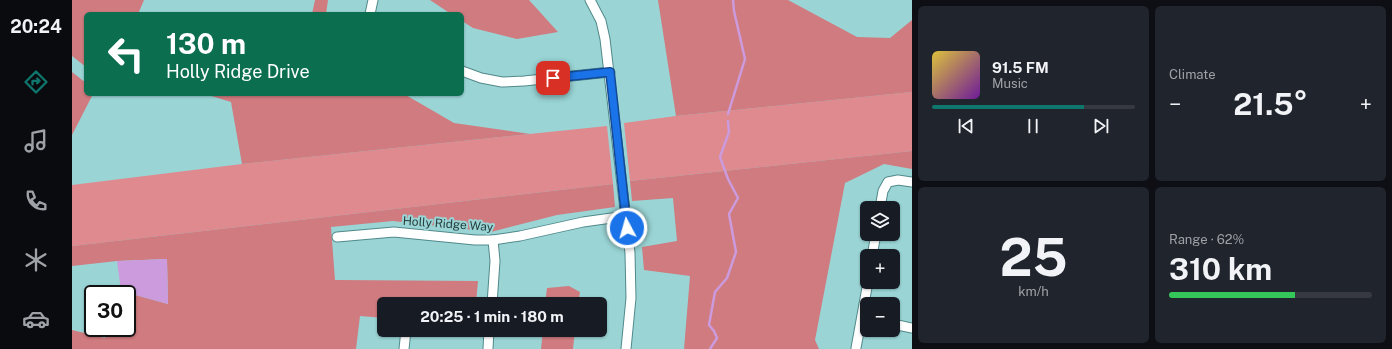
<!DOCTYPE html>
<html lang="en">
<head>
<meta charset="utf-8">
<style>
  :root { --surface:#171b24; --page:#20242c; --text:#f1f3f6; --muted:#9ea1a6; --line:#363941; --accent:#0f766e }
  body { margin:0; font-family:"Public Sans",sans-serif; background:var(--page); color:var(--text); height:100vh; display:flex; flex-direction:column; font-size:15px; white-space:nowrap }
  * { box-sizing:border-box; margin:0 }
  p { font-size:13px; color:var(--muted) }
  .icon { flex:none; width:22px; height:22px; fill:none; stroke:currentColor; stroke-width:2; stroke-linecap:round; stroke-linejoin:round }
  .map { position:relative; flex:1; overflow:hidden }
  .panel { display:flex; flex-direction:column; gap:6px; padding:6px; background:#0d0f14; width:480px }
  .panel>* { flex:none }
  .hud { position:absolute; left:12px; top:12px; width:380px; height:84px; border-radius:6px; box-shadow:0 1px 3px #0004; background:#0b6e4f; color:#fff; overflow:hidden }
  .tools { position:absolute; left:788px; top:201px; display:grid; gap:8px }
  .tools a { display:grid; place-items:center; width:40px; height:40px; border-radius:6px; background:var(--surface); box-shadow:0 1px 3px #0004; font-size:20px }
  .speed { position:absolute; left:12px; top:285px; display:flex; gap:8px; font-size:20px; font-weight:700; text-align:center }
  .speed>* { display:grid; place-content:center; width:52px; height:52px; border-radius:50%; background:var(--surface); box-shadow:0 1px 3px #0004; line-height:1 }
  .speed .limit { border:2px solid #111; border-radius:6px; background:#fff; color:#111 }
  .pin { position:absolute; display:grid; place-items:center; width:34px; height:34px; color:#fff; margin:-17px; border-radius:8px; box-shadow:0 2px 6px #0006 }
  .me { position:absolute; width:44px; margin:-22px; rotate:354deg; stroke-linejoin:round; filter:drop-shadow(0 0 3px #0008) }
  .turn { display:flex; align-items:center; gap:14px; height:84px; padding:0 16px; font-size:18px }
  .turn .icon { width:52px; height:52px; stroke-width:2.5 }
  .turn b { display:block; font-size:28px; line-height:34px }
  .big { font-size:30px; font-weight:700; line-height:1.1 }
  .panel .tile { flex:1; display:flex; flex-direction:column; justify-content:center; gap:6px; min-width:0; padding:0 14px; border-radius:6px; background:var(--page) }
  .panel .dial { align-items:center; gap:0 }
  .dial b { font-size:52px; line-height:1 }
  .song { display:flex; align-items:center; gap:12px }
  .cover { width:48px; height:48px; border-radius:6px; background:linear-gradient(135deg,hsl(50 70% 55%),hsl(280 70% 35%)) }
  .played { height:4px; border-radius:2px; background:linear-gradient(90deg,var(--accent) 75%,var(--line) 75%) }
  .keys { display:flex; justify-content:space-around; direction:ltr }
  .heat { display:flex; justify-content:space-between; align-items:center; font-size:22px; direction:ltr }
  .charge { height:6px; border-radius:3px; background:linear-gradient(90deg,#34c759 62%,var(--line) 0) }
  .panel .tiles { flex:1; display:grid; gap:6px; grid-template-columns:repeat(2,1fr) }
  .trip { position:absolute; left:305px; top:297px; width:230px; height:40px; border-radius:6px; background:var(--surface); box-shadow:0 1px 3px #0004; font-weight:700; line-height:40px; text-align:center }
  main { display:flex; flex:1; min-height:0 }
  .tab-bar { display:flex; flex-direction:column; width:72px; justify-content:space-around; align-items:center; background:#090b0e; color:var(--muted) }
  .tab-bar .icon { width:28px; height:28px }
  .tab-bar .selected { color:var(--accent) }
  .tab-bar b { font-size:18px; color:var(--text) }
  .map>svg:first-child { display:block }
</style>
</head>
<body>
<main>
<nav class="tab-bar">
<b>20:24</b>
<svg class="icon selected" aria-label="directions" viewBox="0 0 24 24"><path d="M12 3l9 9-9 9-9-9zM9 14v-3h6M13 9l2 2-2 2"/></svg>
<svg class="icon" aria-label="music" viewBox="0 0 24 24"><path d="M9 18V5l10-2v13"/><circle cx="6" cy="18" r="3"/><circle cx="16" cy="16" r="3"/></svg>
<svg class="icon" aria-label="phone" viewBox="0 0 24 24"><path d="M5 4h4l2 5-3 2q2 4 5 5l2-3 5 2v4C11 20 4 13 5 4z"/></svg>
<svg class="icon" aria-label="climate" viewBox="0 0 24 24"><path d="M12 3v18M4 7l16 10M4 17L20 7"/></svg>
<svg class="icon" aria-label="car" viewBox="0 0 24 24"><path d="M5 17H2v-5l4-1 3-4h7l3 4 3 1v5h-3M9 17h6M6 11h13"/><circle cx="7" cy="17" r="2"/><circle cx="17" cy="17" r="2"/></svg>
</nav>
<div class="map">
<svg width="840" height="349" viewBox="0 0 840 349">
  <rect width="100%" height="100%" fill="#9ad4d5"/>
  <!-- green -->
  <g fill="#de8a8e">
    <path d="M840,92V151L558,181L552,123L604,116Z"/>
    <path d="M535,126L541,184L0,246V185L170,164Z"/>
  </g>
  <!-- forest -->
  <g fill="#d07b7f">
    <path d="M0,0H72L66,14H14V67L0,56Z"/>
    <path d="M243,0H256L254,14H240Z"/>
    <path d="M358,0H457L486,32L445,39L401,28L390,21V14H379Z"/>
    <path d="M586,0H716L785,37L818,38L840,20V92L604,116Z"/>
    <path d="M0,72L14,83V94H21L0,135Z"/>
    <path d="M133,94H332L382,123L458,134L170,164L159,102Z"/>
    <path d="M840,151V169L812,164L773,183L743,340L747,349H612L618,276L572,270L570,247L605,241L601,198L560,201L558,181Z"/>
    <path d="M541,184L543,207L485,215L419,232L321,221L259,227L263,280L406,281L404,303L377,304H312V318L288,316L284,349H0V330L33,338L36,328H55V294H48L49,291L96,304L95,259L45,261L0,266V246Z"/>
    <path d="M497,286L508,292L506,304H473L475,288Z"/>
    <path d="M471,330H503L501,349H469Z"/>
  </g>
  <!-- water -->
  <path fill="#cc9bdd" d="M95,259L96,304L49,291L45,261Z"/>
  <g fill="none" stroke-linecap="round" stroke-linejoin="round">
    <!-- stream -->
    <g stroke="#cc9bdd" stroke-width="2.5">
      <path d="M656,114L673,59L662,11L661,0"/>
      <path d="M638,349L645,338L642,331L637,325L643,292L655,278L664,252L657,214L666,198L656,179L648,157L657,132L656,121"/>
    </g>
    <!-- minor casing -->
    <g stroke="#51898a" stroke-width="11">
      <g id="minor">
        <path d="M518,0L529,21L533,39L558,253L559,298L554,349"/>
        <path d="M298,14L301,0"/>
        <path d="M390,71L409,78L430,82L452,81L538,72"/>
        <path d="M808,208L811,191L816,182L826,180L840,182"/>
        <path d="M265,237L322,232L403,240H421L448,236L511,222L554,216"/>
        <path d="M800,256L804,234"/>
        <path d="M420,304L423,261L421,240"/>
        <path d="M821,324L840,328"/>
        <path d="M784,348L796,282"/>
        <path d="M332,349L334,330"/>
        <path d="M416,349L417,330"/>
      </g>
    </g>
    <!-- minor -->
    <use href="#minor" stroke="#fff" stroke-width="9"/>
  </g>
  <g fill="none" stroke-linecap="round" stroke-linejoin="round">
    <!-- route casing -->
    <g stroke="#114b97" stroke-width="10">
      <path id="route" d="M481,78L538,72L555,228"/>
    </g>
    <!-- route -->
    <use href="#route" stroke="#1a73e8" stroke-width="7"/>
  </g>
  <g text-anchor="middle" stroke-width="4" stroke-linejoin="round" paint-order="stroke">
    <!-- street labels -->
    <g font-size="12" fill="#263e3e" stroke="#9ad4d5">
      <text transform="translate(376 224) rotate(4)" y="4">Holly Ridge Way</text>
    </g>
  </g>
</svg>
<div class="tools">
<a><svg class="icon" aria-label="layers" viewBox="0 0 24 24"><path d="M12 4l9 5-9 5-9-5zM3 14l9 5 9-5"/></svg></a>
<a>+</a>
<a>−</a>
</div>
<div class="speed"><div class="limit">30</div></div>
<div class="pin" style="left:481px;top:78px;background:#d93025"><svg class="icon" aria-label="arrive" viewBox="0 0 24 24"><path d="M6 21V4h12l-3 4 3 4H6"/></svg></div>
<svg class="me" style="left:555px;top:228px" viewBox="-20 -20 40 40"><circle r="17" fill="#1a73e8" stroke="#fff" stroke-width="3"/><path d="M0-11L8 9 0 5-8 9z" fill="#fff"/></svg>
<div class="trip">20:25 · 1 min · 180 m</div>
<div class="hud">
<div class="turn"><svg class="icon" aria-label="left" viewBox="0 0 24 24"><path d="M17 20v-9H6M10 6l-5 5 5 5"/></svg><div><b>130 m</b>Holly Ridge Drive</div></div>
</div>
</div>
<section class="panel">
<div class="tiles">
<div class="tile">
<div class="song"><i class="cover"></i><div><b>91.5 FM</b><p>Music</p></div></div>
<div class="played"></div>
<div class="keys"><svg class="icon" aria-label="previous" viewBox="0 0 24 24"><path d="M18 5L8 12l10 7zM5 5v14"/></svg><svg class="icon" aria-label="pause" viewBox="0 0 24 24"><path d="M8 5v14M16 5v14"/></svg><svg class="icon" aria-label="next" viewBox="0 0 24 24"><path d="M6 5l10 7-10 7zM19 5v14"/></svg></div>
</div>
<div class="tile"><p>Climate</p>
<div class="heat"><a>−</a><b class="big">21.5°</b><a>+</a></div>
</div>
<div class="tile dial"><b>25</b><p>km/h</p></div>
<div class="tile"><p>Range · 62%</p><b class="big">310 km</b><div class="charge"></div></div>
</div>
</section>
</main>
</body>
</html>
